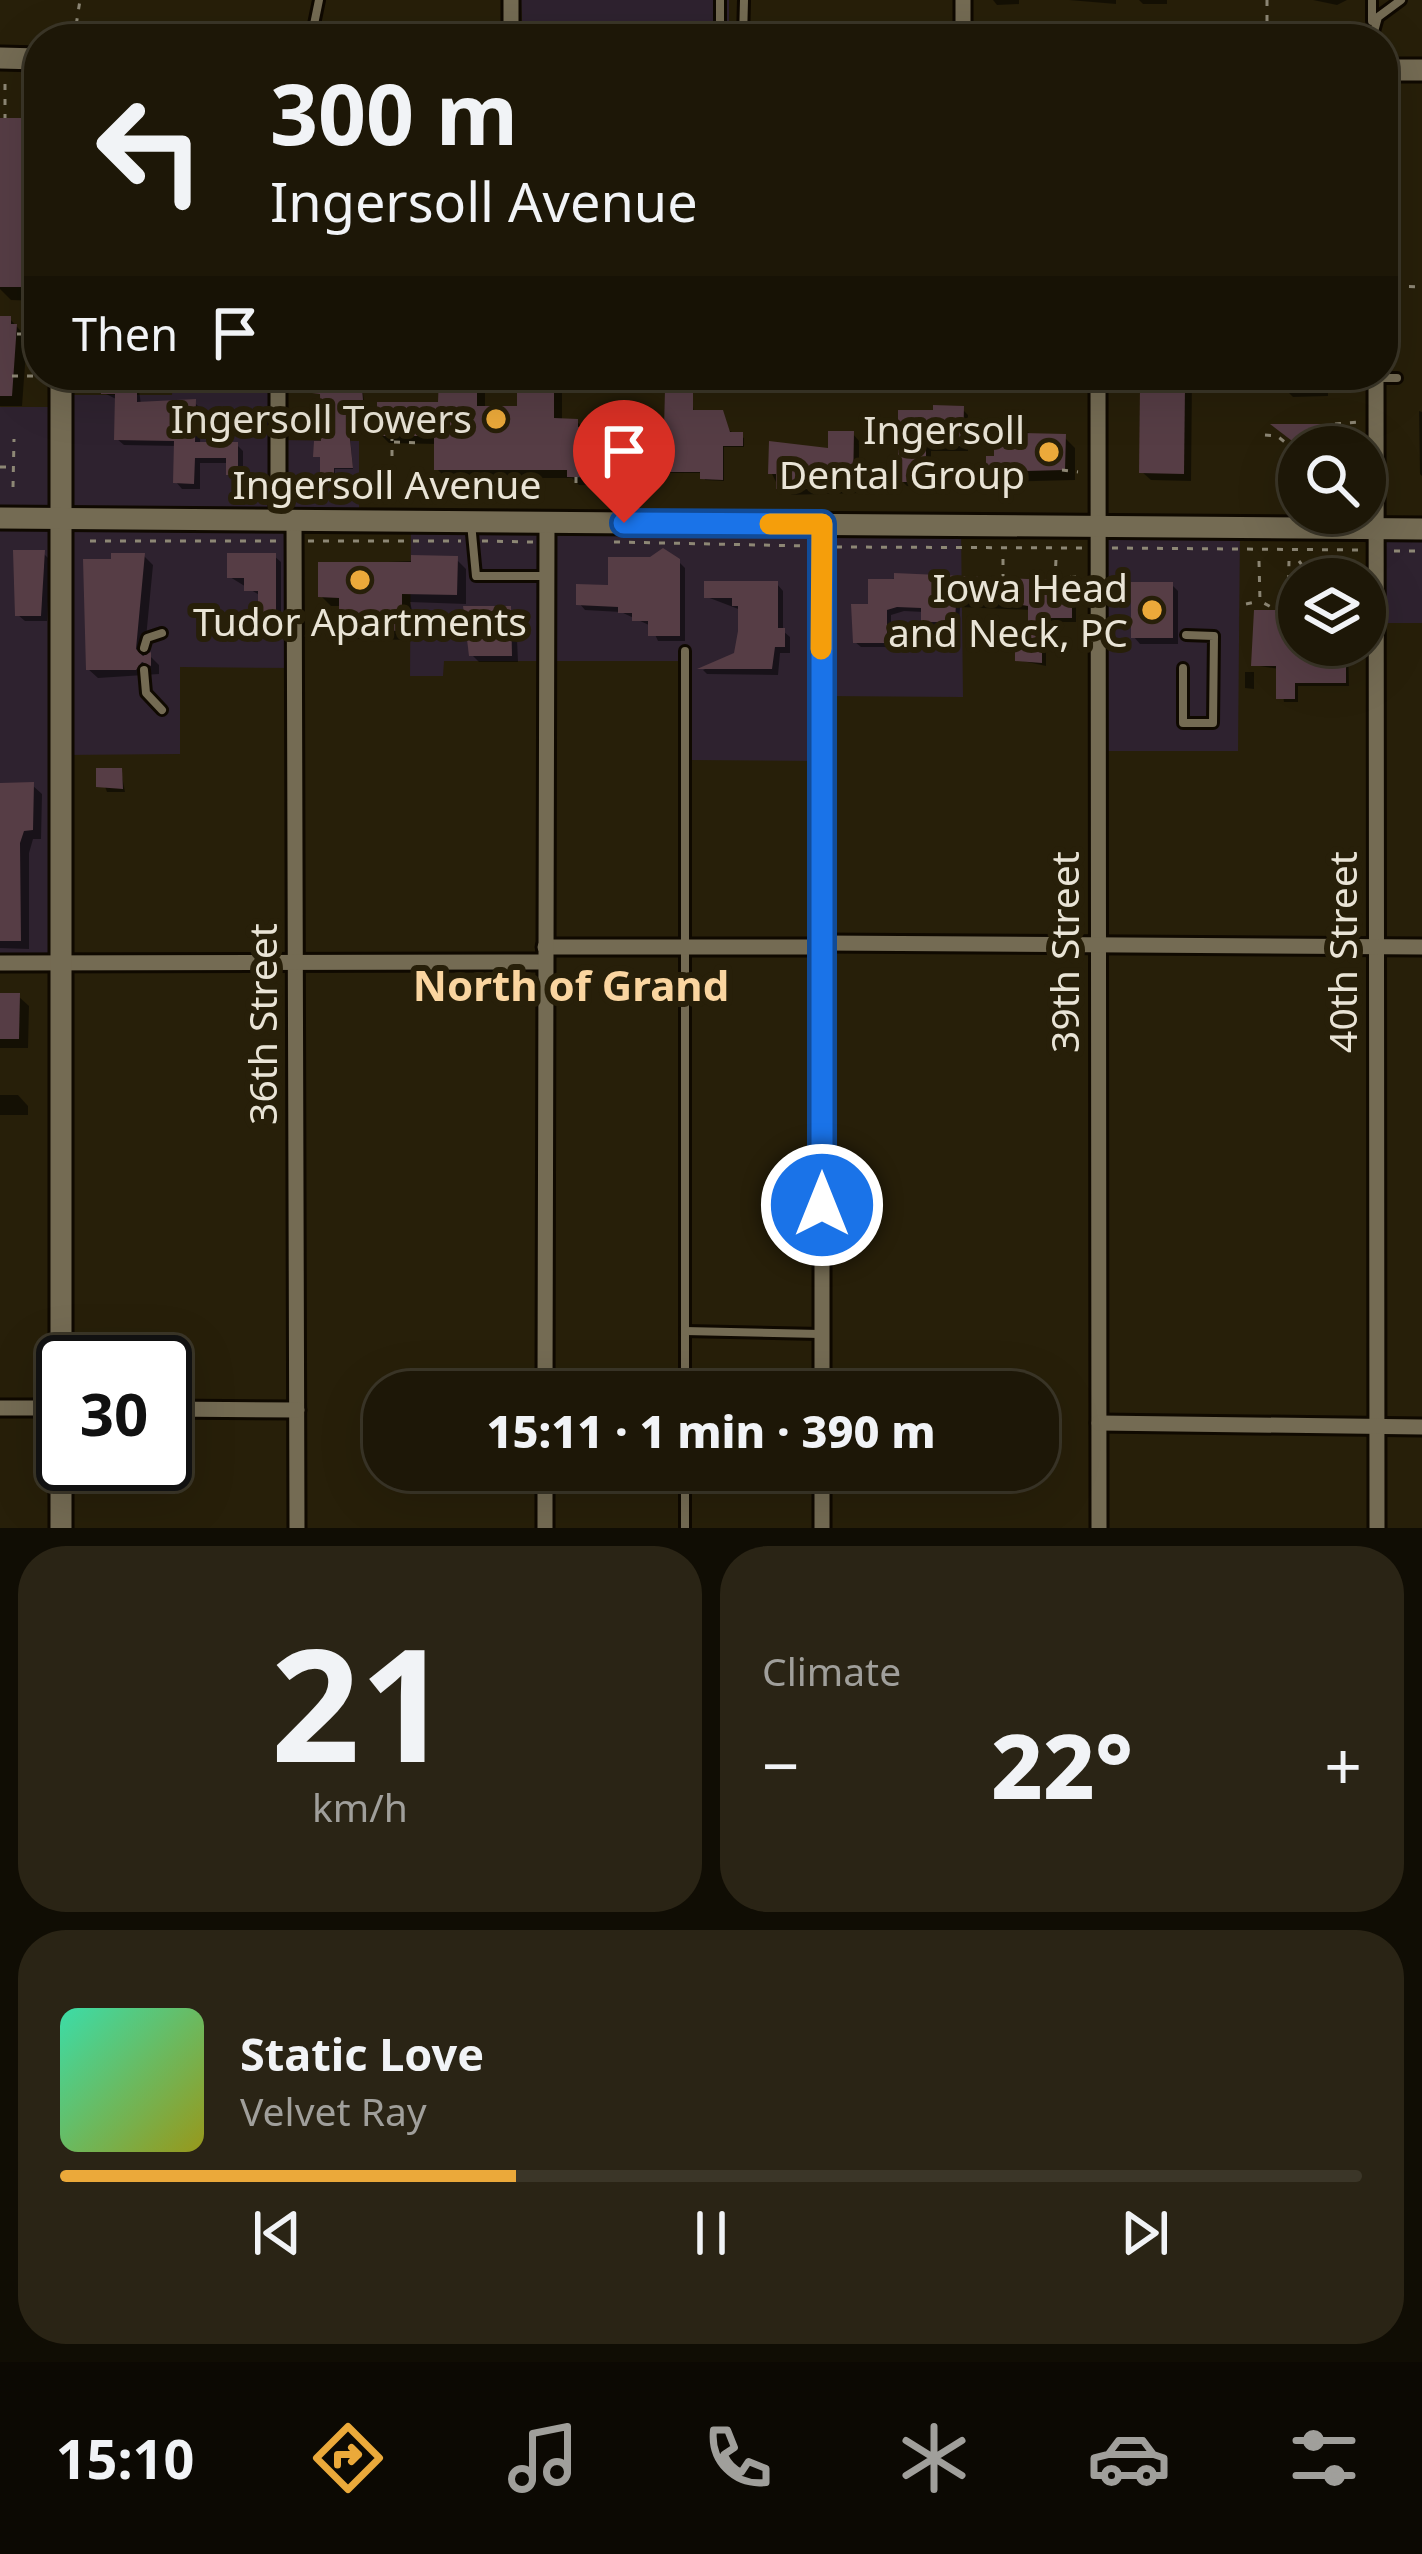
<!DOCTYPE html>
<html lang="en">
<head>
<meta charset="utf-8">
<style>
  :root { --surface:#1d1707; --page:#2a2415; --text:#f1f3f6; --muted:#a09f9b; --line:#3b3628; --accent:#eba93a }
  body { margin:0; font-family:"Noto Sans",sans-serif; background:var(--page); color:var(--text); height:100vh; display:flex; flex-direction:column; font-size:45px; white-space:nowrap }
  * { box-sizing:border-box; margin:0 }
  p { font-size:39px; color:var(--muted) }
  .icon { flex:none; width:66px; height:66px; fill:none; stroke:currentColor; stroke-width:2; stroke-linecap:round; stroke-linejoin:round }
  .map { position:relative; height:1528px; overflow:hidden }
  .drawer { display:flex; flex-direction:column; gap:18px; padding:18px; background:#100d04; flex:1 }
  .drawer>* { flex:none }
  .top-card { position:absolute; left:24px; top:24px; width:1374px; height:366px; border-radius:48px; box-shadow:0 12px 48px #0002,0 0 0 3px var(--line); background:#1d1707; color:var(--text); overflow:hidden }
  .fabs { position:absolute; left:1278px; top:426px; display:grid; gap:24px }
  .fabs a { display:grid; place-items:center; width:108px; height:108px; border-radius:50%; background:var(--surface); box-shadow:0 12px 48px #0002,0 0 0 3px var(--line); font-size:60px }
  .speed { position:absolute; left:36px; top:1335px; display:flex; gap:24px; font-size:60px; font-weight:700; text-align:center }
  .speed>* { display:grid; place-content:center; width:156px; height:156px; border-radius:50%; background:var(--surface); box-shadow:0 12px 48px #0002,0 0 0 3px var(--line); line-height:1 }
  .speed .limit { border:6px solid #111; border-radius:18px; background:#fff; color:#111 }
  .pin { position:absolute; display:grid; place-items:center; width:102px; height:102px; color:#fff; margin:-123px -51px; border-radius:50% 50% 50% 0; rotate:-45deg; box-shadow:0 0 12px #0007 }
  .pin .icon { rotate:45deg }
  .me { position:absolute; width:132px; margin:-66px; rotate:0deg; stroke-linejoin:round; filter:drop-shadow(0 0 9px #0008) }
  .turn { display:flex; align-items:center; gap:42px; height:252px; padding:0 48px; font-size:54px }
  .turn .icon { width:156px; height:156px; stroke-width:2.5 }
  .turn b { display:block; font-size:84px; line-height:102px }
  .then { display:flex; align-items:center; height:114px; padding:0 48px; background:#0003; gap:24px; font-size:45px }
  .big { font-size:90px; font-weight:800; line-height:1.1 }
  .drawer .tile { flex:1; display:flex; flex-direction:column; justify-content:center; gap:18px; min-width:0; padding:0 42px; border-radius:48px; background:var(--page) }
  .drawer .dial { align-items:center; gap:0 }
  .dial b { font-size:156px; line-height:1 }
  .song { display:flex; align-items:center; gap:36px }
  .cover { width:144px; height:144px; border-radius:18px; background:linear-gradient(135deg,hsl(160 70% 55%),hsl(60 70% 35%)) }
  .played { height:12px; border-radius:6px; background:linear-gradient(90deg,var(--accent) 35%,var(--line) 35%) }
  .keys { display:flex; justify-content:space-around; direction:ltr }
  .heat { display:flex; justify-content:space-between; align-items:center; font-size:66px; direction:ltr }
  .drawer .tiles { flex:1; display:grid; gap:18px; grid-template-columns:1fr 1fr }
  .tile:last-child { grid-column:span 2 }
  .trip { position:absolute; left:363px; top:1371px; width:696px; height:120px; border-radius:48px; background:var(--surface); box-shadow:0 12px 48px #0002,0 0 0 3px var(--line); font-weight:800; line-height:120px; text-align:center }
  .tab-bar { display:flex; height:192px; justify-content:space-around; align-items:center; background:#0c0903; color:var(--muted) }
  .tab-bar .icon { width:84px; height:84px }
  .tab-bar .active { color:var(--accent) }
  .tab-bar b { font-size:54px; color:var(--text) }
  .map>svg:first-child { display:block }
</style>
</head>
<body>
<div class="map">
<svg width="1422" height="1528" viewBox="0 0 1422 1528">
  <rect width="100%" height="100%" fill="#271f09"/>
  <!-- commercial -->
  <g fill="#2e222f">
    <path d="M521,0H729V39H523Z"/>
    <path d="M173,383H278L279,440L359,441V521L295,520L294,668L180,667V754L62,755L61,963H0V407H60L61,395H172Z"/>
    <path d="M411,521L961,526L963,697L822,696L821,761L685,760L684,661H444L443,676H410Z"/>
    <path d="M1101,527L1240,528L1238,751H1098Z"/>
    <rect x="1376" y="529" width="46" height="94"/>
  </g>
  <!-- shadow -->
  <g fill="#0007">
    <path d="M1019,0V4L997,5L993,0Z"/>
    <path d="M1069,0H1116V4Z"/>
    <path d="M1139,0H1167V4H1143Z"/>
    <path d="M1313,0H1347L1337,5Z"/>
    <path d="M0,121H31L39,129V301L11,300L0,289Z"/>
    <path d="M0,319H10L27,338L22,406H0Z"/>
    <path d="M104,375H137L141,405L194,402L201,409L200,445H237L243,451V480L229,473V463H200V489H182L176,482L177,446L124,445L117,439L118,400L104,393Z"/>
    <path d="M315,375H346V391L363,393L364,401H347L353,469H335V479L323,477V457L316,455L324,444L323,395L315,392Z"/>
    <path d="M442,375H485V409H520V375H562V421L577,422L586,430H614L628,449V486L579,485L572,478H446L437,469V444L389,443L380,434L441,405Z"/>
    <path d="M1177,375H1206L1205,380H1192L1191,481L1151,480L1142,472Z"/>
    <path d="M1283,375H1328V396L1293,397L1283,387Z"/>
    <path d="M691,393L694,413L744,438V447H724V481L705,480L703,473H669L667,457L654,455Z"/>
    <path d="M962,409L968,415V451H931V487L907,486L901,480V413Z"/>
    <path d="M1419,411L1422,412V476L1420,474Z"/>
    <path d="M1022,426L1032,436L1064,437L1075,448V480L1000,482L989,471Z"/>
    <path d="M1335,427L1342,434V447H1303Z"/>
    <path d="M853,434L859,441V493L785,495L779,488L771,472L831,451Z"/>
    <path d="M43,553L50,560L47,621H25L18,615Z"/>
    <path d="M144,556L153,565L144,659L150,656L159,665V674L98,678L88,669Z"/>
    <path d="M274,556L281,562V622H267L261,616V596L230,577Z"/>
    <path d="M456,559L466,569V604L410,602L419,640L352,639L342,629V606H331L321,596V565Z"/>
    <path d="M678,561L685,568V641H658L651,626L621,612L585,610L579,603Z"/>
    <path d="M913,577L1071,584L1076,589V622H1046V666L1018,660L1031,637V610L960,607L959,625H930L924,612L904,611L891,615V647H861L855,642L871,607V581Z"/>
    <path d="M777,584L783,591V631L790,637V653H780L778,675L707,674L703,670L737,655L741,610L707,597Z"/>
    <path d="M1172,585L1178,591V644H1140L1134,637Z"/>
    <path d="M510,609L516,616L518,662H479L472,655Z"/>
    <path d="M1299,613V645H1348L1349,686H1298V702H1284L1279,669L1254,665Z"/>
    <path d="M1245,672H1254V689L1245,688Z"/>
    <path d="M99,771H121L125,792H107Z"/>
    <path d="M32,785L42,794L41,839H33L29,853V949L0,948V786Z"/>
    <path d="M0,996H18L29,1006L28,1048H0Z"/>
    <path d="M0,1095H18L28,1106V1115H0Z"/>
  </g>
  <!-- building -->
  <g fill="#563d45">
    <path d="M0,118H33L30,287H0Z"/>
    <path d="M0,316H11V324H17L12,396H0Z"/>
    <path d="M101,375L137,376V402L196,399L195,442H238V475H226V458H195L194,484L173,483L174,441L114,440L115,394H101Z"/>
    <path d="M317,375H345V388H362L363,400H346L353,468H334V478H320V457H313L314,441H321L320,394L312,393V377Z"/>
    <path d="M439,375H477V406H517V375H554V418L578,419V427H615V437H621L620,478L567,477V470H434V436H377V402H438Z"/>
    <path d="M1280,375H1320V388L1280,389Z"/>
    <path d="M1140,386H1185L1184,474L1139,473Z"/>
    <path d="M665,390H693V410H723L730,432H743V446H723V480L700,479V472H664V456H651L652,428H664Z"/>
    <path d="M933,405L964,406L963,446H926V482H898V410H933Z"/>
    <path d="M994,422L1023,423V433L1066,434L1065,470L986,472V456H994Z"/>
    <path d="M1270,424H1337L1336,447H1300Z"/>
    <path d="M828,431H854L853,488L776,489V474H768L769,441L828,448Z"/>
    <path d="M663,548L680,559V636H648V621H632V613H618V607L576,605V584L608,585V557H650Z"/>
    <path d="M13,550H45L41,616H15Z"/>
    <path d="M111,553H145L136,649L143,656L151,652V666L142,662L136,670H86L83,559H111Z"/>
    <path d="M227,553H276V617H258V591H244V578H227Z"/>
    <path d="M411,555L458,556L457,595L402,594V617H411L410,631L339,630V598L318,597V562H411Z"/>
    <path d="M894,573L1072,581V618H1042V663L1015,661V634H1028V606L1011,603H956L955,622H921V608L897,607L887,610V643H853L851,604H868V579H894Z"/>
    <path d="M704,581H778V628H785V647H775L772,669H697L734,653L738,631V606H732V598H704Z"/>
    <rect x="1131" y="582" width="42" height="56"/>
    <path d="M463,606H511L512,656H469Z"/>
    <path d="M1254,610H1299V652H1346V683H1295V699H1276V666H1251Z"/>
    <path d="M96,768H122L123,789L96,787Z"/>
    <path d="M34,782L33,830L24,831L20,843L21,941H0V783Z"/>
    <path d="M0,993H20L19,1039H0Z"/>
  </g>
  <g fill="none" stroke-linecap="round" stroke-linejoin="round">
    <!-- lane casing -->
    <g stroke="#0f0900" stroke-width="14">
      <g id="lane">
        <path d="M720,0V39"/>
        <path d="M1372,21V0"/>
        <path d="M311,39L319,0"/>
        <path d="M743,39L744,0"/>
        <path d="M1372,39L1378,17L1401,0"/>
        <path d="M1377,378H1397"/>
        <path d="M471,523L476,576H545"/>
        <path d="M144,648L147,638L162,633"/>
        <path d="M685,651V1392"/>
        <path d="M1183,668V723H1213L1214,636L1186,635"/>
        <path d="M144,670L146,693L162,710"/>
        <path d="M685,1331L820,1334"/>
        <path d="M685,1470V1528"/>
      </g>
    </g>
    <!-- street casing -->
    <g stroke="#0f0900" stroke-width="21">
      <g id="street">
        <path d="M511,39V0"/>
        <path d="M963,39V0"/>
        <path d="M1098,375L1099,1528"/>
        <path d="M1376,375L1377,1528"/>
        <path d="M278,520V375"/>
        <path d="M294,520L297,1528"/>
        <path d="M822,525V1392"/>
        <path d="M822,943L1422,947"/>
        <path d="M545,947H822"/>
        <path d="M0,963L545,962"/>
        <path d="M545,1392L547,522"/>
        <path d="M0,1408H63"/>
        <path d="M165,1409L297,1410"/>
        <path d="M1099,1423L1422,1427"/>
        <path d="M545,1470V1528"/>
        <path d="M822,1470V1528"/>
      </g>
    </g>
    <!-- secondary casing -->
    <g stroke="#0f0900" stroke-width="27">
      <g id="secondary">
        <path d="M0,58L39,59"/>
        <path d="M1383,70H1422"/>
        <path d="M61,375V1528"/>
        <path d="M0,518L1422,529"/>
      </g>
    </g>
    <!-- path -->
    <g stroke="#8d8775" stroke-width="3" stroke-dasharray="6 9" stroke-linecap="butt">
      <path d="M1267,0V39"/>
      <path d="M74,39L80,0"/>
      <path d="M5,84V118"/>
      <path d="M30,191L39,192"/>
      <path d="M30,259H39"/>
      <path d="M1394,286L1422,287"/>
      <path d="M17,334H39"/>
      <path d="M1211,375L1213,387"/>
      <path d="M12,376H45"/>
      <path d="M82,382H101"/>
      <path d="M1335,424L1360,422"/>
      <path d="M1265,435L1277,436L1299,453"/>
      <path d="M394,442L422,443"/>
      <path d="M0,467H12"/>
      <path d="M1062,470L1078,472"/>
      <path d="M1006,473V495"/>
      <path d="M576,477V491"/>
      <path d="M590,478L591,491"/>
      <path d="M13,487L14,439"/>
      <path d="M392,501V436"/>
      <path d="M90,541H281"/>
      <path d="M308,541H461"/>
      <path d="M482,541L533,542"/>
      <path d="M614,542L809,546"/>
      <path d="M836,547L1084,548"/>
      <path d="M1112,548L1360,550"/>
      <path d="M1394,551H1422"/>
      <path d="M1259,561L1260,601L1273,608L1288,599L1289,561"/>
      <path d="M1299,561L1311,577L1336,578L1358,560"/>
      <path d="M1055,576L1081,577"/>
      <path d="M1003,580V558"/>
      <path d="M1055,581L1056,559"/>
      <path d="M1246,604L1260,601"/>
    </g>
    <!-- lane -->
    <use href="#lane" stroke="#746b53" stroke-width="8"/>
    <!-- street -->
    <use href="#street" stroke="#746b53" stroke-width="15"/>
    <!-- secondary -->
    <use href="#secondary" stroke="#746b53" stroke-width="21"/>
  </g>
  <g fill="none" stroke-linecap="round" stroke-linejoin="round">
    <!-- route casing -->
    <g stroke="#114b97" stroke-width="30">
      <path id="route" d="M624,523L822,524V1205"/>
    </g>
    <!-- route -->
    <use href="#route" stroke="#1a73e8" stroke-width="21"/>
    <!-- slow -->
    <path stroke="#f59e0b" stroke-width="21" d="M770,524H822L821,649"/>
  </g>
  <!-- markers -->
  <g fill="#eba93a" stroke="#271f09" stroke-width="4.5">
    <circle cx="496" cy="419" r="12"/>
    <circle cx="1049" cy="452" r="12"/>
    <circle cx="360" cy="580" r="12"/>
    <circle cx="1152" cy="610" r="12"/>
  </g>
  <g text-anchor="middle" stroke-width="12" stroke-linejoin="round" paint-order="stroke">
    <!-- poi labels -->
    <g font-size="39" fill="#e9e4d6" stroke="#271f09" text-anchor="end">
      <text x="472" y="433">Ingersoll Towers</text>
      <text x="1025" y="444">Ingersoll<tspan x="1025" dy="45">Dental Group</tspan></text>
      <text x="1128" y="602">Iowa Head<tspan x="1128" dy="45">and Neck, PC</tspan></text>
      <text x="360" y="636" text-anchor="middle">Tudor Apartments</text>
    </g>
    <!-- street labels -->
    <g font-size="39" fill="#e9e4d6" stroke="#271f09">
      <text x="387" y="499">Ingersoll Avenue</text>
      <text transform="translate(1065 952) rotate(-90)" y="14">39th Street</text>
      <text transform="translate(1343 952) rotate(-90)" y="14">40th Street</text>
      <text transform="translate(263 1024) rotate(-90)" y="14">36th Street</text>
    </g>
    <!-- neighbourhood labels -->
    <g font-size="42" font-weight="bold" fill="#fad5a0" stroke="#271f09">
      <text x="571" y="1001">North of Grand</text>
    </g>
  </g>
</svg>
<div class="fabs">
<a><svg class="icon" aria-label="search" viewBox="0 0 24 24"><circle cx="10" cy="10" r="6"/><path d="M15 15l6 6"/></svg></a>
<a><svg class="icon" aria-label="layers" viewBox="0 0 24 24"><path d="M12 4l9 5-9 5-9-5zM3 14l9 5 9-5"/></svg></a>
</div>
<div class="speed"><div class="limit">30</div></div>
<div class="pin" style="left:624px;top:523px;background:#d93025"><svg class="icon" aria-label="arrive" viewBox="0 0 24 24"><path d="M6 21V4h12l-3 4 3 4H6"/></svg></div>
<svg class="me" style="left:822px;top:1205px" viewBox="-20 -20 40 40"><circle r="17" fill="#1a73e8" stroke="#fff" stroke-width="3"/><path d="M0-11L8 9 0 5-8 9z" fill="#fff"/></svg>
<div class="trip">15:11 · 1 min · 390 m</div>
<div class="top-card">
<div class="turn"><svg class="icon" aria-label="left" viewBox="0 0 24 24"><path d="M17 20v-9H6M10 6l-5 5 5 5"/></svg><div><b>300 m</b>Ingersoll Avenue</div></div>
<div class="then">Then<svg class="icon" aria-label="arrive" viewBox="0 0 24 24"><path d="M6 21V4h12l-3 4 3 4H6"/></svg></div>
</div>
</div>
<section class="drawer">
<div class="tiles">
<div class="tile dial"><b>21</b><p>km/h</p></div>
<div class="tile"><p>Climate</p>
<div class="heat"><a>−</a><b class="big">22°</b><a>+</a></div>
</div>
<div class="tile">
<div class="song"><i class="cover"></i><div><b>Static Love</b><p>Velvet Ray</p></div></div>
<div class="played"></div>
<div class="keys"><svg class="icon" aria-label="previous" viewBox="0 0 24 24"><path d="M18 5L8 12l10 7zM5 5v14"/></svg><svg class="icon" aria-label="pause" viewBox="0 0 24 24"><path d="M8 5v14M16 5v14"/></svg><svg class="icon" aria-label="next" viewBox="0 0 24 24"><path d="M6 5l10 7-10 7zM19 5v14"/></svg></div>
</div>
</div>
</section>
<nav class="tab-bar">
<b>15:10</b>
<svg class="icon active" aria-label="directions" viewBox="0 0 24 24"><path d="M12 3l9 9-9 9-9-9zM9 14v-3h6M13 9l2 2-2 2"/></svg>
<svg class="icon" aria-label="music" viewBox="0 0 24 24"><path d="M9 18V5l10-2v13"/><circle cx="6" cy="18" r="3"/><circle cx="16" cy="16" r="3"/></svg>
<svg class="icon" aria-label="phone" viewBox="0 0 24 24"><path d="M5 4h4l2 5-3 2q2 4 5 5l2-3 5 2v4C11 20 4 13 5 4z"/></svg>
<svg class="icon" aria-label="climate" viewBox="0 0 24 24"><path d="M12 3v18M4 7l16 10M4 17L20 7"/></svg>
<svg class="icon" aria-label="car" viewBox="0 0 24 24"><path d="M5 17H2v-5l4-1 3-4h7l3 4 3 1v5h-3M9 17h6M6 11h13"/><circle cx="7" cy="17" r="2"/><circle cx="17" cy="17" r="2"/></svg>
<svg class="icon" aria-label="filters" viewBox="0 0 24 24"><path d="M4 7h16M4 17h16"/><circle cx="9" cy="7" r="2"/><circle cx="15" cy="17" r="2"/></svg>
</nav>
</body>
</html>
